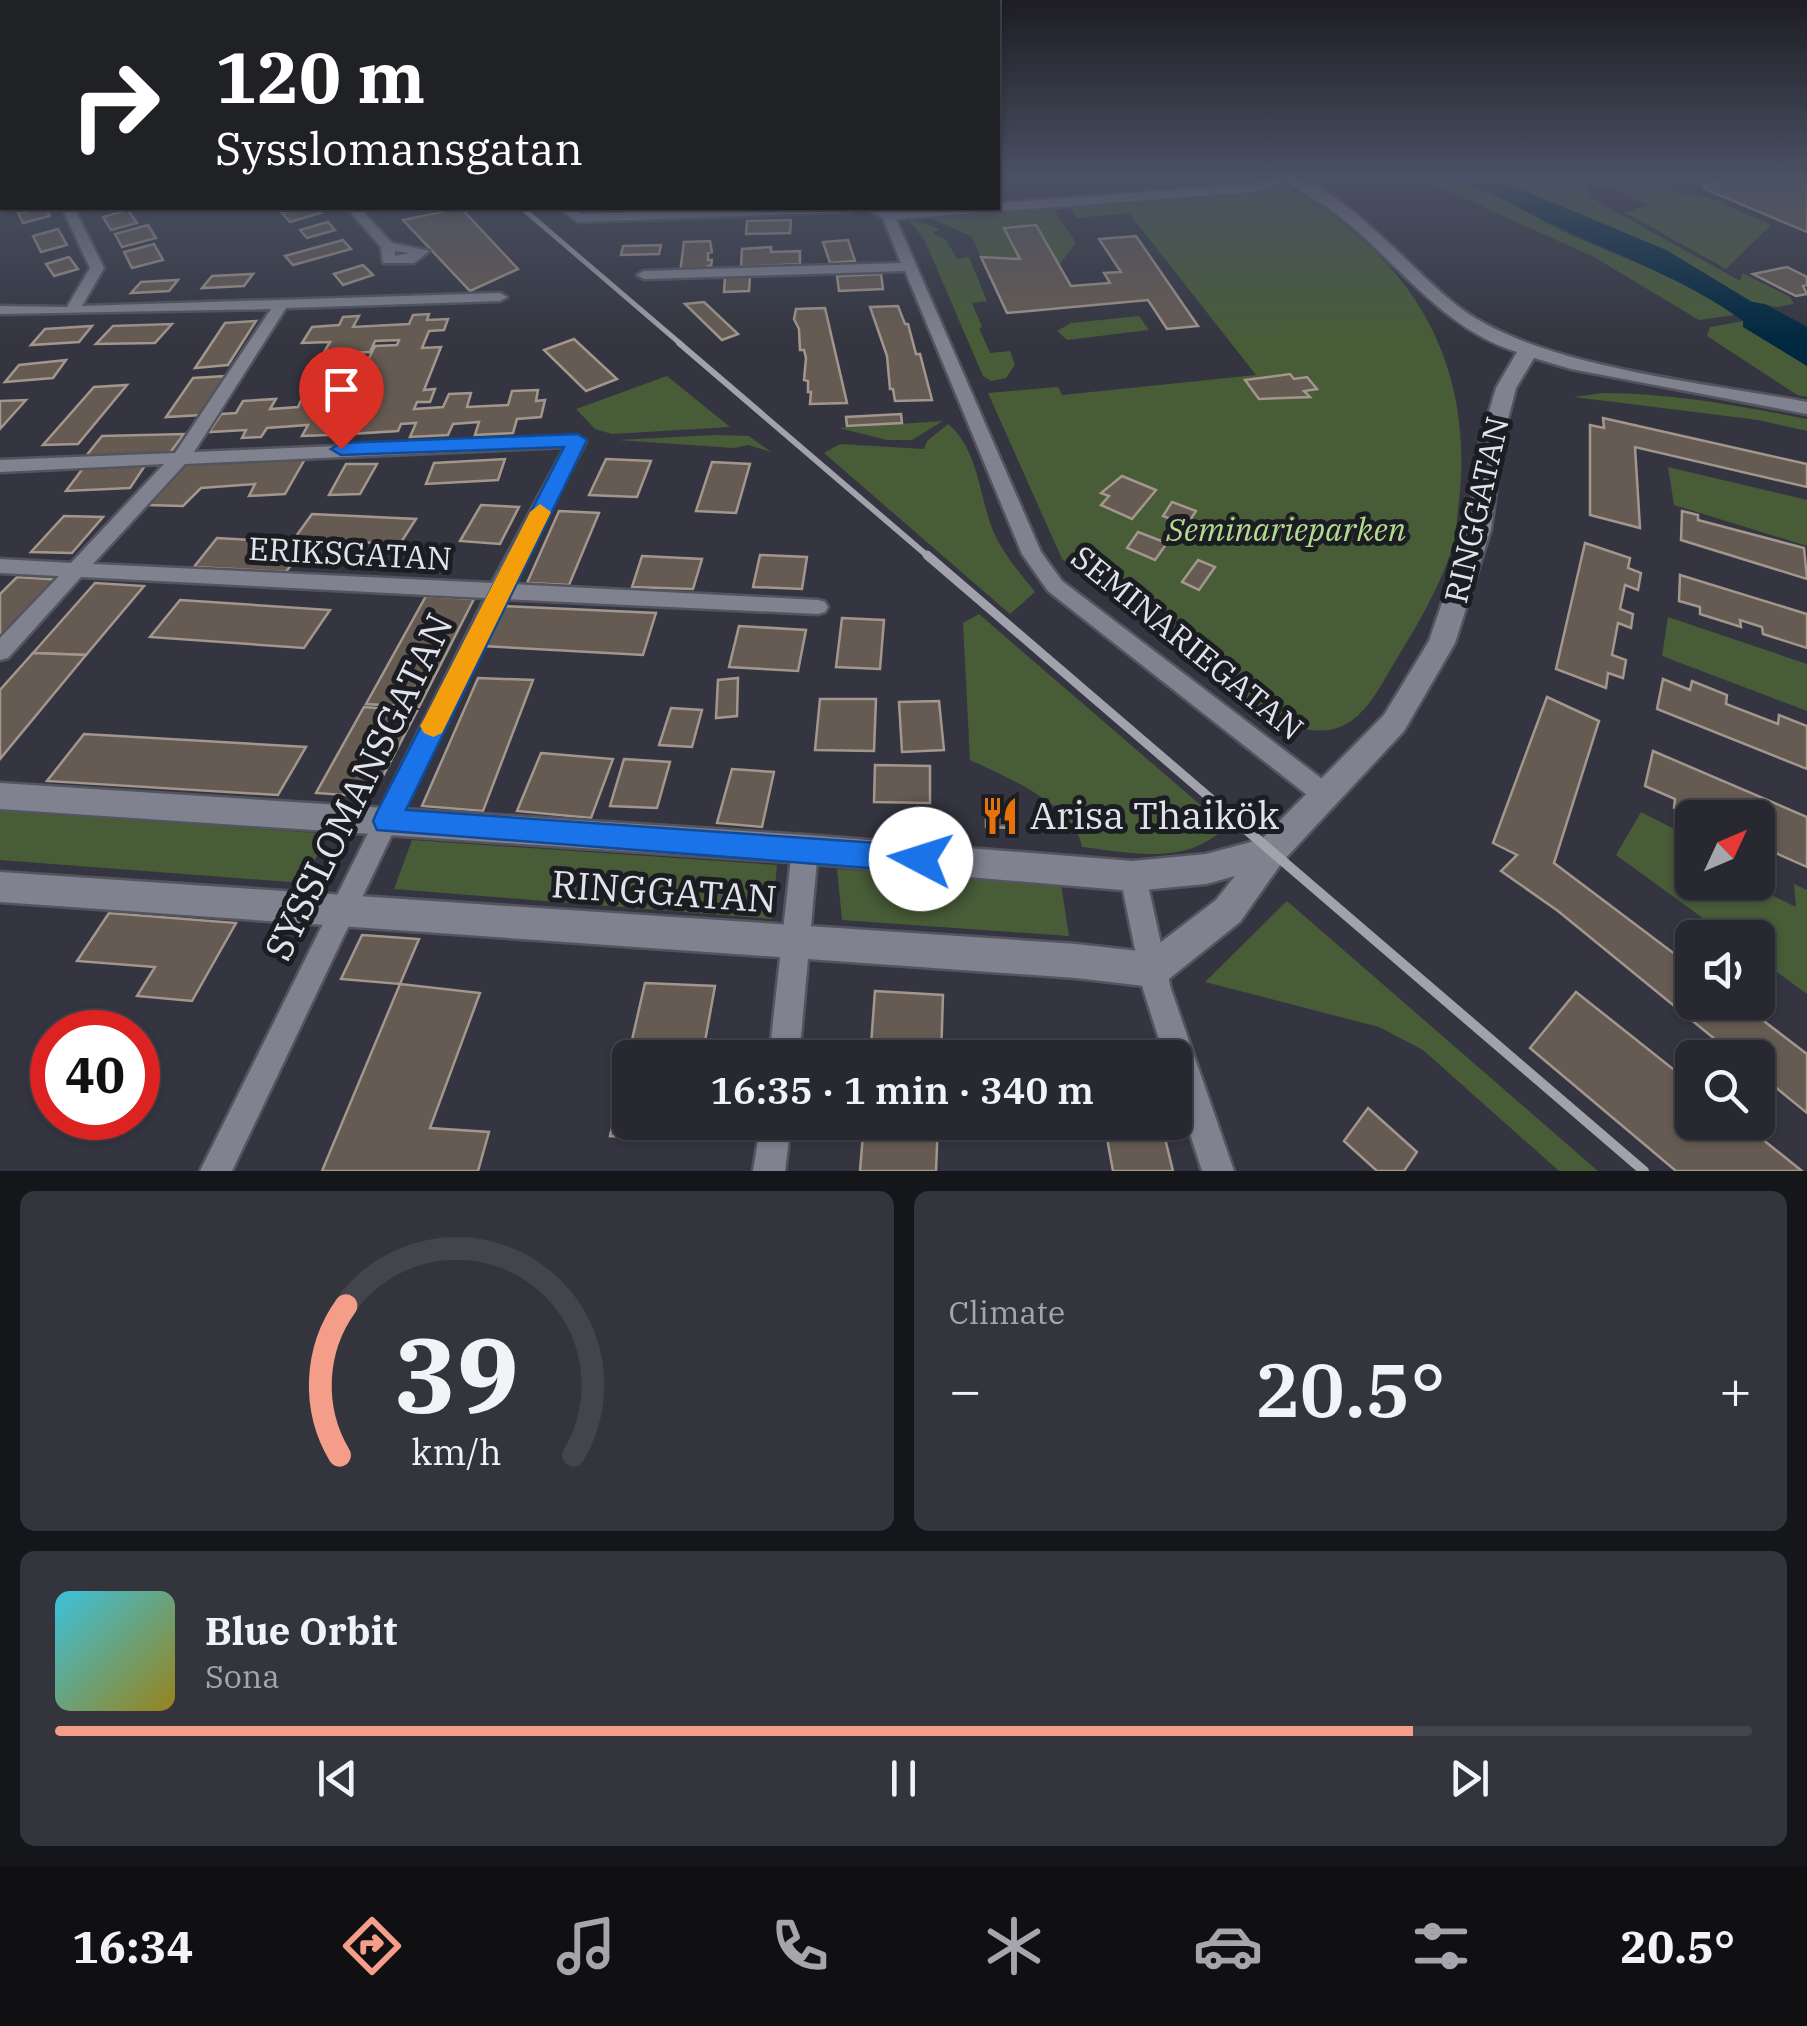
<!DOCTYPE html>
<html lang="en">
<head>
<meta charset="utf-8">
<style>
  :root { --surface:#272830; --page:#33343c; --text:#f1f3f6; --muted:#a4a6ab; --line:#43444c; --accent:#f49e89 }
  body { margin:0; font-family:"IBM Plex Serif",serif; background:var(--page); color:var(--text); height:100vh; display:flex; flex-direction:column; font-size:38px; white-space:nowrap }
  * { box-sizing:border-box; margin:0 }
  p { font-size:32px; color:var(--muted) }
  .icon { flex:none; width:55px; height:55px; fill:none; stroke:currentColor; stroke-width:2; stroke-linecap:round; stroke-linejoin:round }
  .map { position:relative; height:1171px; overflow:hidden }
  .sheet { display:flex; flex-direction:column; gap:20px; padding:20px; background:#15161a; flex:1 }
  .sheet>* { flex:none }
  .guide { position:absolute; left:0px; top:0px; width:1000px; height:210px; box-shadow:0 2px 8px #0004,0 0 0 2px var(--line); background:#202124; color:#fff; overflow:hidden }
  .needle { width:65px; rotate:46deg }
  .buttons { position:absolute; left:1675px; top:800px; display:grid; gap:20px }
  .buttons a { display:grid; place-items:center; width:100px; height:100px; border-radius:15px; background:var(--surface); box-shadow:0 2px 8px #0004,0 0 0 2px var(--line); font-size:50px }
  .speed { position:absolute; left:30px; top:1010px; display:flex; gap:20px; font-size:50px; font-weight:700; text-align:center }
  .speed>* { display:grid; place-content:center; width:130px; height:130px; border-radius:50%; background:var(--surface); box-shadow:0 2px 8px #0004,0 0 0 2px var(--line); line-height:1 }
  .speed .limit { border:15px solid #d22; background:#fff; color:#111 }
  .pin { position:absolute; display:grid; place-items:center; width:85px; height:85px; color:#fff; margin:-102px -42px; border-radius:50% 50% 50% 0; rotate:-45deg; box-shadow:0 0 10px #0007 }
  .pin .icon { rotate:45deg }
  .me { position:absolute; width:110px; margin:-55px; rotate:275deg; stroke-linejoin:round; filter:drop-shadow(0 0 8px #0008) }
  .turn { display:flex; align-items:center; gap:35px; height:210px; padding:0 50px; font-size:45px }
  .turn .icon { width:130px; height:130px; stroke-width:2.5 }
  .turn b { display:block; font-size:70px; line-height:85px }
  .big { font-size:75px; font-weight:600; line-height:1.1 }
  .sheet .tile { flex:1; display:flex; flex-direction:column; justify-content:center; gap:15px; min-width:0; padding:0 35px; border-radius:15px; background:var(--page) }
  .sheet .dial { align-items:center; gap:0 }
  .dial svg { height:260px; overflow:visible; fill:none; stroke:var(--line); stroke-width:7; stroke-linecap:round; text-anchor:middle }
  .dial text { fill:var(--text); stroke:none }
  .song { display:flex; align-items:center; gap:30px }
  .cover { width:120px; height:120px; border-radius:15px; background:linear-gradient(135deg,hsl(190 70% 55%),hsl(50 70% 35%)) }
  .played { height:10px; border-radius:5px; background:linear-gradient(90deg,var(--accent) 80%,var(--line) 80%) }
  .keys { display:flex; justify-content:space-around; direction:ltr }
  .heat { display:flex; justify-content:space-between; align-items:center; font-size:55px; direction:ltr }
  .sheet .tiles { flex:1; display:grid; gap:20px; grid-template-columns:1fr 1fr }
  .tile:last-child { grid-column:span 2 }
  .trip { position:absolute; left:612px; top:1040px; width:580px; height:100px; border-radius:15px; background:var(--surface); box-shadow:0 2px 8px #0004,0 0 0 2px var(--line); font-weight:600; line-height:100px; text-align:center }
  .tab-bar { display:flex; height:160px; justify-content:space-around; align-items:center; background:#101013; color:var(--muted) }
  .tab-bar .icon { width:70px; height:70px }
  .tab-bar .selected { color:var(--accent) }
  .tab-bar b { font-size:45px; color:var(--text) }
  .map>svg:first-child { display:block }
</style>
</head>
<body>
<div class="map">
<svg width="1807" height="1171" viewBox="0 0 1807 1171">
  <rect width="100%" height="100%" fill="#343540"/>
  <!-- green -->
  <g fill="#485c37">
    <path d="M1418,177C1484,177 1523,215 1582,240C1634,262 1688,282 1735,315L1699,320L1594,257Z"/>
    <path d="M1488,177H1649L1684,194L1708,197L1771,225L1726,269L1626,213L1646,205L1612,188L1586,185L1589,197L1740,281L1743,273L1790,297L1794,304L1777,307L1752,302L1666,250Z"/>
    <path d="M1283,187C1316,199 1343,222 1369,246C1443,314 1470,404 1459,501C1457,515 1457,532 1453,546C1441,584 1420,621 1399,655C1383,680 1367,719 1337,728C1315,735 1291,726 1270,718L1062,559L988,393L1058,387L1062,395L1256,375L1129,213L1077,218L1069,207Z"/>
    <path d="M1053,208L1076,243L1059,265L1005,228L1020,259L981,257L971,236L925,216Z"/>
    <path d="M908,219L940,229L933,233L946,240L957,259L969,257L987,301L972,303L982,327L979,328L990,353L1010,351L1015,365L1006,378L991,381L983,376L925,241Z"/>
    <path d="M1139,316L1149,330L1067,340L1057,331L1071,323Z"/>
    <path d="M1743,321L1807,366V397L1797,395L1707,336L1710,327Z"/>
    <path d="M667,376L730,427L612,434L595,429L576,409Z"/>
    <path d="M1603,393C1672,393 1740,406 1807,419V431L1758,420L1574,397Z"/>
    <path d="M943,421L912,440H887L839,428Z"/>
    <path d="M948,424C979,449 979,498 994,533C1004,555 1020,573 1035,592L1010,614L824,453L840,444L924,449L927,441Z"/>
    <path d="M715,435L749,436L771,452L748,445L734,448L618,440Z"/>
    <path d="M1668,467L1807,500V546L1674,505Z"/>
    <path d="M979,614L1226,827C1186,866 1133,853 1082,847C1075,805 1006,777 970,760L963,623Z"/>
    <path d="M1668,617L1807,664V711L1662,656Z"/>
    <path d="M0,809L328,834L303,883L0,860Z"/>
    <path d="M1641,812L1692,838V882H1758V870L1759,889L1796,907L1794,884L1807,890V994L1758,958V938L1729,937L1616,855Z"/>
    <path d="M412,840L777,865L772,919L394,889Z"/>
    <path d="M837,869L1061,884L1069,936L842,920Z"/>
    <path d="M1287,901L1598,1171H1559L1423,1050L1379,1027L1205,982Z"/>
  </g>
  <!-- water -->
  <path fill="#002840" d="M1451,177H1488L1504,182L1666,250L1752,302L1765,304L1807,327V366L1743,327V321C1669,267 1579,244 1501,197C1486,188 1464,187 1451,177Z"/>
  <!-- building -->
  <g fill="#665b52" stroke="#a3978d" stroke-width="2.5">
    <path d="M1722,177H1807V232L1705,189L1703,186L1729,180Z"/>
    <path d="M46,208L50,216L23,223L18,213Z"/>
    <path d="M301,208H316L321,213L290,222L282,213Z"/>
    <path d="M461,208L518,269L470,291L403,220Z"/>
    <path d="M128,210L137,223L111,230L103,217Z"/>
    <path d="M791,220L790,233L746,234L747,221Z"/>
    <path d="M328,222L335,230L307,238L300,230Z"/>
    <path d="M148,225L156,238L122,247L115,234Z"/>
    <path d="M1036,225L1071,286L1110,283L1104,273L1121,272L1099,239L1136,236L1198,326L1167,329L1148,300L1007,313L981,257L1020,259L1004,228Z"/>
    <path d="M58,229L67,245L41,252L33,236Z"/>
    <path d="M343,240L351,249L293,265L285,256Z"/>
    <path d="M848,240L855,261L830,263L823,242Z"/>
    <path d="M710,241L712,252L708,253V260H712L711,266H708L707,272L680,273L684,242Z"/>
    <path d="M154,244L163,260L132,268L124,252Z"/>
    <path d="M661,245L659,254L621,255L623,246Z"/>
    <path d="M771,247V252L800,251V264L741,267L742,249Z"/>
    <path d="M69,257L78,269L54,276L46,264Z"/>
    <path d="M363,265L373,275L343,285L334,274Z"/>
    <path d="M1787,267L1807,277V285L1803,286L1807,294L1796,296L1753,274Z"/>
    <path d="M253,274L244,286L202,288L212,276Z"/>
    <path d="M881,274L883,289L839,291L837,276Z"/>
    <path d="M750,276L749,291L724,292L725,277Z"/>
    <path d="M178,280L169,291L131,293L141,282Z"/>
    <path d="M704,302L738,334L722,340L685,304Z"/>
    <path d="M898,306L905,324H908L916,354H920L932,400L895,401L893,389H890L887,356L870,307Z"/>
    <path d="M825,308L847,403L810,404L811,392H808V381L804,380L806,358L804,350H800L799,329L794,319L796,309Z"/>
    <path d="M429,314L427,320L448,319L444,330L429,331L422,348L441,347L424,390L435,389L430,402H417L414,409L443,407L449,394L471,393L467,407L508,405L512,391L538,390L536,401L545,400L541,417L517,419L513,433L475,435L479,422L453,424L448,435L410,437L416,423L401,424L398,431L349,434L354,424L334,425L329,435L302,436L308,425L267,428L261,437L242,438L246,430L209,432L221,414L236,413L243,401L276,399L270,409L298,407L304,394L345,392L338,406L362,404L365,398L349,399L375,346L397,345L399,340L375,341L370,352L323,354L330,342L302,343L312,327L339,325L343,317L359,316L353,327L409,324L413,315Z"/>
    <path d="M256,321L228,365L195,368L225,323Z"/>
    <path d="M172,324L155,343L96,344L113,326Z"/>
    <path d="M92,326L79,342L31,345L45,329Z"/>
    <path d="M574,339L617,379L586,391L544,350Z"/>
    <path d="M66,360L53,378L5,382L19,365Z"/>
    <path d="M1290,374L1294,379L1307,377L1317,389L1304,391L1310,397L1259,399L1245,380Z"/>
    <path d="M227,376L202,415L166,417L193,378Z"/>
    <path d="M127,385L78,444L43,445L94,387Z"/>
    <path d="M26,400L0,429V401Z"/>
    <path d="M901,414L902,423L847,426L846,417Z"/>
    <path d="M1603,418L1807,464V487L1635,447L1640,528L1590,515V425L1604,428Z"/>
    <path d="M184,434L169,454L86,456L102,436Z"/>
    <path d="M305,459L285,494L249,496L255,484L201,488L183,506L148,505L186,464Z"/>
    <path d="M505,459L498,480L426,484L434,463Z"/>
    <path d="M606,459L651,461L637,497L589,495Z"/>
    <path d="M712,462L750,464L736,513L696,511Z"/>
    <path d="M146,464L130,488L66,491L84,467Z"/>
    <path d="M346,464H377L360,494L329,495Z"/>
    <path d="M1122,476L1156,490L1132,519L1101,505L1109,496L1101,493Z"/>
    <path d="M1172,502L1196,511L1187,525L1163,516Z"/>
    <path d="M481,505L519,507L500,544L460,541Z"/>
    <path d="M559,511L599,513L569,585L527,583Z"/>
    <path d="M1682,511L1698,515V520L1804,548L1807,579L1681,540Z"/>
    <path d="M312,514L416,519L400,544L294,539Z"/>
    <path d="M64,516L103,517L72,553L31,552Z"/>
    <path d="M1138,532L1167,543L1155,560L1127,548Z"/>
    <path d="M217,538L307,543L286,572L194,567Z"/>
    <path d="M1585,543L1630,558L1628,568L1641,573L1638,590L1625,585L1620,609L1633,614L1631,628L1618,623L1612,655L1626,660L1623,678L1608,673L1606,688L1556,669Z"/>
    <path d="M760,555L807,557L802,589L753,587Z"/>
    <path d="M642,556L702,559L693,589L632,587Z"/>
    <path d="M1198,560L1215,567L1199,590L1182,582Z"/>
    <path d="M1680,575L1807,614V648L1763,634L1762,627L1740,620L1741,627L1700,614V607L1679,601Z"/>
    <path d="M17,577L63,580L0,645V594Z"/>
    <path d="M95,583L144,586L86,655L33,653Z"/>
    <path d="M426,596L474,599L419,707L366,704Z"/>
    <path d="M180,600L330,610L304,648L150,637Z"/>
    <path d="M502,606L656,613L643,655L483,646Z"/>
    <path d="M842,618L884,620L880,669L836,667Z"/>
    <path d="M739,626L806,630L798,671L729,667Z"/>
    <path d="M33,653L86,655L0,759V690Z"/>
    <path d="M478,678L533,680L483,811L422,806Z"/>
    <path d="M738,678L737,716L716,718L718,680Z"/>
    <path d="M1663,679L1690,690L1692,681L1727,695L1726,704L1778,724L1779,715L1807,726V769L1657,709Z"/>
    <path d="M1547,697L1599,721L1554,863L1692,967V1002H1739L1807,1054V1113L1758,1073V1058H1738L1558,911L1501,871L1517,855L1493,843Z"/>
    <path d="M820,699H876L874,751L815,750Z"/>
    <path d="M939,701L944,750L902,752L899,702Z"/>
    <path d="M364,707L417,711L372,797L316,793Z"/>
    <path d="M671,708L702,710L692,747L659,745Z"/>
    <path d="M84,734L306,747L278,795L47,781Z"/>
    <path d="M1653,751L1807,817V867L1760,846L1758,854V818H1694L1674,808L1675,799L1645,786Z"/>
    <path d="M541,753L613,759L591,818L517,811Z"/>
    <path d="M624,759L670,762L657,808L610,806Z"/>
    <path d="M875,765L930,766V803L874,802Z"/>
    <path d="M732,769L774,772L762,827L717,823Z"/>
    <path d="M986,805L1013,806L1014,828L986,827Z"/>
    <path d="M109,913L236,923L192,1001L137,996L155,967L77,961Z"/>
    <path d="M362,935L419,939L400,984L341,979Z"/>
    <path d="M645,983L715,986L702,1058H630V1122H691L688,1141L610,1136Z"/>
    <path d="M400,984L480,993L430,1128L489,1132L478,1171H322Z"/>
    <path d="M875,991L943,995L941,1058H870Z"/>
    <path d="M1576,992L1692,1084V1122H1741L1802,1171H1676L1530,1048Z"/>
    <path d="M1010,1040L1142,1045L1145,1058H1011Z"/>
    <path d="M1368,1108L1417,1152L1404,1171H1377L1344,1141Z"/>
    <path d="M864,1122H938L936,1171H860Z"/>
    <path d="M1104,1122H1161L1173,1171H1113Z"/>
  </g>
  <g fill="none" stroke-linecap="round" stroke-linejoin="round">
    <!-- minor casing -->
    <g stroke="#53545e" stroke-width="5">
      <g id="minor">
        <path d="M1282,177L1298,178L1253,192L896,219L1041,552L1062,581L1334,788L1337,795L1334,802L1325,805L1316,802L1048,591L1022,554L905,271L644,279L637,275L644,271L901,263L883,218L865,208H880L890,212L998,208V203L1253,184Z"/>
        <path d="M62,208H74L104,268L82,306L500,293L507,297L500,301L286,308L194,452L577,436L586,441L511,584L818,600L825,602L828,607L825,612L818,614L504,599L232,1171H200L485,598L81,577L8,658L0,660V638L59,576L0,573V559L71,563L164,464L0,472V460L175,453L271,309L0,314V306L67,307L90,268ZM565,447L492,583L93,564L185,464Z"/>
        <path d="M347,208H359L392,243L429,251L414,263H383L381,247ZM395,251L410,253L395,256Z"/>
        <path d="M559,208H572L581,214L759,208H855L849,212L578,222Z"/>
        <path d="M805,838L814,841L818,849L799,1058H769L792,849L796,841Z"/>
        <path d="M1133,864L1142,868L1146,876L1171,989L1234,1171H1202L1175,1087V1058H1165L1143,989L1120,876L1124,868Z"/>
        <path d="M761,1122H791L785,1171H753Z"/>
      </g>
    </g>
    <!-- tertiary casing -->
    <g stroke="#53545e" stroke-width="5">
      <path id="tertiary" d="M1282,177C1337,176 1417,278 1463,310C1544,368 1708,383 1807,402V414L1571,369L1534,358L1516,388L1503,439L1491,529L1455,643L1404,731L1283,861L1240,922L1165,982L1153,987L1076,978L0,902V872L1076,944L1148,952L1216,900L1235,876L1206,884L1133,891L805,863L0,809V783L805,835L1133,861L1206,854L1262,839L1384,715L1429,641L1467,529L1481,439L1496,388L1517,352C1440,328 1396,259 1334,212C1317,199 1297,191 1282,177Z"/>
    </g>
    <!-- minor -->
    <use href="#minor" fill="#80828f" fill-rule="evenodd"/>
    <!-- tertiary -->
    <use href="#tertiary" fill="#80828f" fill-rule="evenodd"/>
    <!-- rail-far3 -->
    <path stroke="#a1a2ab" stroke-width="5" d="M522,208L682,345"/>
    <!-- rail-far2 -->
    <path stroke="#a1a2ab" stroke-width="6" d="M679,343L930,558"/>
    <!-- rail-far1 -->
    <path stroke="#a1a2ab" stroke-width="9" d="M927,555L1245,828"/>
    <!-- rail -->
    <path stroke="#a1a2ab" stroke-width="10" d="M1242,826L1644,1171"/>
  </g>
  <!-- sky -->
  <linearGradient id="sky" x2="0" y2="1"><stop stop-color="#1d1d23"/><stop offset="0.52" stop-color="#4a5164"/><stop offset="1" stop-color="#4a5164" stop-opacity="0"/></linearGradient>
  <rect width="1807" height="341" fill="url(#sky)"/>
  <!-- route -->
  <path fill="#1a73e8" stroke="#114b97" stroke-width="2.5" d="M578,434L587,440L406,810L921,846L931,850L935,859L931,868L921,872L377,830L373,821L377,812L564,447L341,455L331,449L341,443Z"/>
  <!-- slow -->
  <path fill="#f59e0b" d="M540,504L551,512L442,733L433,737L424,733L420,726L424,719L530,512Z"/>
  <!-- icons -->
  <defs>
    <g id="restaurant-bare" transform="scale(3)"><path d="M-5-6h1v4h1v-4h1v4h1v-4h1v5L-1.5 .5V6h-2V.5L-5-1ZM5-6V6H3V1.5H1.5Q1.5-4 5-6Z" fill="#e8710a" stroke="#1c1d22" stroke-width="2.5" paint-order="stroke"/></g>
  </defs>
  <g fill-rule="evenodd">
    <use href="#restaurant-bare" x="1000" y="816"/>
  </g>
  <g text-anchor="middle" stroke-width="10" stroke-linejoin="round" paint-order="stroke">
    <!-- street labels -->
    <g font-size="32" fill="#e2e3eb" stroke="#1c1d22">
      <text transform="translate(1477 510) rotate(-77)" y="11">RINGGATAN</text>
      <text transform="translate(350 554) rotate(3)" y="11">ERIKSGATAN</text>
      <text transform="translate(1187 643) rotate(39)" y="11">SEMINARIEGATAN</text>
    </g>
    <!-- park labels -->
    <g font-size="32" font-style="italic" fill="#b3da8f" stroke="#1c1d22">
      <text x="1286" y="541">Seminarieparken</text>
    </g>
    <!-- near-street labels -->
    <g font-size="38" fill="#e2e3eb" stroke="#1c1d22">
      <text transform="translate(359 787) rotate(-64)" y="13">SYSSLOMANSGATAN</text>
      <text transform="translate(664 892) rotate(4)" y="13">RINGGATAN</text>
    </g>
    <!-- near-poi labels -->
    <g font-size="38" fill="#e2e3eb" stroke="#1c1d22" text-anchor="start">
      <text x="1030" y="829">Arisa Thaikök</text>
    </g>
  </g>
</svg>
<div class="buttons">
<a><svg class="needle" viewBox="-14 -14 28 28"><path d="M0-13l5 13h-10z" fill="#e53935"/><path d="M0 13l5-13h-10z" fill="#a4a6ab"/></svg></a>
<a><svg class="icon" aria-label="sound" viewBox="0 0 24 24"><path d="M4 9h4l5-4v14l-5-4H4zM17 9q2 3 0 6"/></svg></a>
<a><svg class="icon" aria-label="search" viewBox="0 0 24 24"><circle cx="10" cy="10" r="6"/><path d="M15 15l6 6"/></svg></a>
</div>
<div class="speed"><div class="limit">40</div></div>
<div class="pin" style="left:341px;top:449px;background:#d93025"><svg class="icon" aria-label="arrive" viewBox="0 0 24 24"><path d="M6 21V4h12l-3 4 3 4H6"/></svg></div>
<svg class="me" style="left:921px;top:859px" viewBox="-20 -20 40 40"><circle r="19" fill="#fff"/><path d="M0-13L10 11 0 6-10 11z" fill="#1a73e8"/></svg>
<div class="trip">16:35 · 1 min · 340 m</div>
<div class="guide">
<div class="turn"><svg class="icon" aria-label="right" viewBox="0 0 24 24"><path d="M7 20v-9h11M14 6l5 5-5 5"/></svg><div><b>120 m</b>Sysslomansgatan</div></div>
</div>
</div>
<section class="sheet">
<div class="tiles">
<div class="tile dial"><svg viewBox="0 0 100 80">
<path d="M14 69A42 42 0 1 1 86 69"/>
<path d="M14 69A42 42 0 0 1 16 23" stroke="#f49e89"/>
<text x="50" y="56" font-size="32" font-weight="700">39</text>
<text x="50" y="72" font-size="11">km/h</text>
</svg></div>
<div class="tile"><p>Climate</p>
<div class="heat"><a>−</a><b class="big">20.5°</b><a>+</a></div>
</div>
<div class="tile">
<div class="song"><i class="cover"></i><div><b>Blue Orbit</b><p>Sona</p></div></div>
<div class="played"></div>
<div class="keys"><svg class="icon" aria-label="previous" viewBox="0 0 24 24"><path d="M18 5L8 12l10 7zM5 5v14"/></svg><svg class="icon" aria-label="pause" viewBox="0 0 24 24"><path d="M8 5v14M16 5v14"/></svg><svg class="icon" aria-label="next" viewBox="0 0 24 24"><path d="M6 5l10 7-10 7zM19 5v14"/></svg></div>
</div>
</div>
</section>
<nav class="tab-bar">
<b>16:34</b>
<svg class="icon selected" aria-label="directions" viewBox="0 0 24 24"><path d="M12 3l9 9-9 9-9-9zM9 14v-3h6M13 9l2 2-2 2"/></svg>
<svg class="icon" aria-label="music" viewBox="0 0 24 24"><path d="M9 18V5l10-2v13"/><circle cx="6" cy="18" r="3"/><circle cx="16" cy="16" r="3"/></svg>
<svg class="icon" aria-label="phone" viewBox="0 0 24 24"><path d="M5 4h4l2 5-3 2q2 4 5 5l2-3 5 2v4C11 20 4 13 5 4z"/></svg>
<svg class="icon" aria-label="climate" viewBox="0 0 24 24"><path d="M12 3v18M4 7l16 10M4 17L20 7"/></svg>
<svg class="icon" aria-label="car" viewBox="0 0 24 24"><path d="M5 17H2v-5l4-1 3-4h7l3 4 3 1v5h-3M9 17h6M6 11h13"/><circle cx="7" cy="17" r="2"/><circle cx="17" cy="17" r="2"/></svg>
<svg class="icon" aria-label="filters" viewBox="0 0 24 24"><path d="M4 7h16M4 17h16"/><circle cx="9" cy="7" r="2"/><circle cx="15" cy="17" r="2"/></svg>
<b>20.5°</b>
</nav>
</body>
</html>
